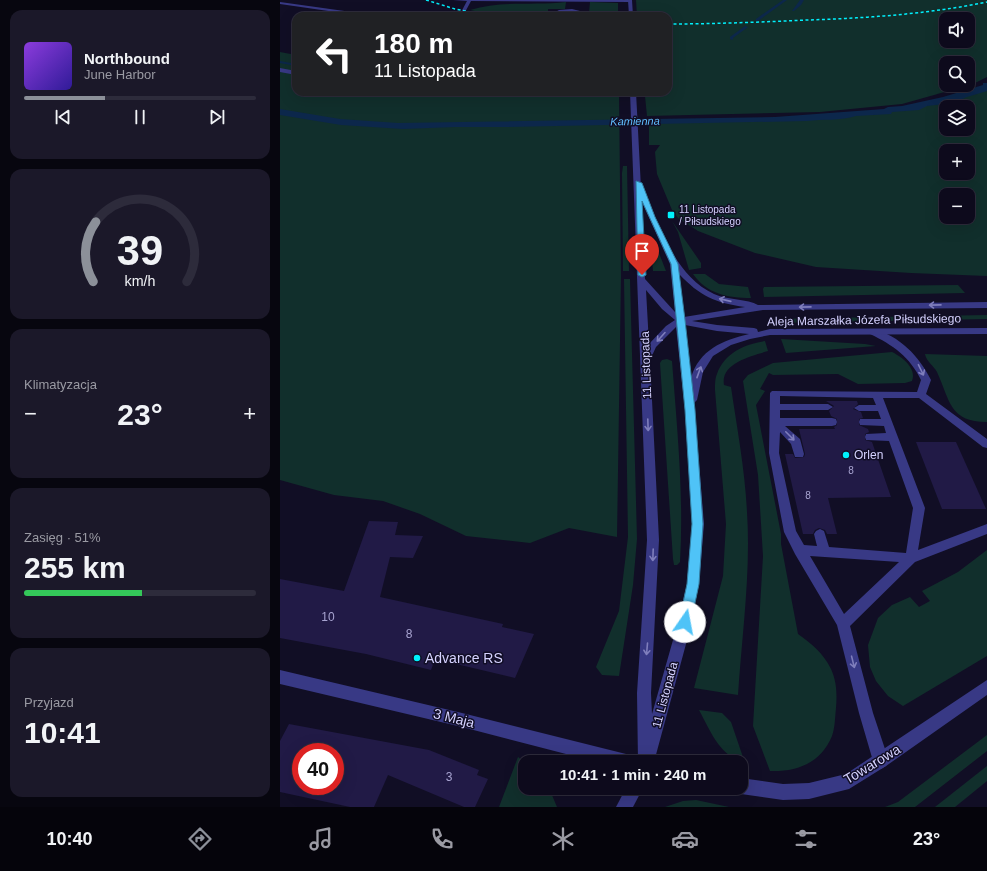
<!DOCTYPE html>
<html lang="pl">
<head>
<meta charset="utf-8">
<style>
  :root { --surface:#0d0a1c; --page:#1b1829; --text:#f1f3f6; --muted:#9a9aa3; --line:#2d2b3b; --accent:#8c9099 }
  body { margin:0; font-family:Arial,sans-serif; background:var(--page); color:var(--text); height:100vh; display:flex; flex-direction:column; font-size:15px; white-space:nowrap }
  * { box-sizing:border-box; margin:0 }
  p { font-size:13px; color:var(--muted) }
  .icon { flex:none; width:22px; height:22px; fill:none; stroke:currentColor; stroke-width:2; stroke-linecap:round; stroke-linejoin:round }
  .map { position:relative; flex:1; overflow:hidden }
  .details { display:flex; flex-direction:column; gap:10px; padding:10px; background:#07060f; width:280px }
  .details>* { flex:none }
  .hud { position:absolute; left:12px; top:12px; width:380px; height:84px; border-radius:12px; box-shadow:0 4px 16px #0002,0 0 0 1px var(--line); background:#202124; color:#fff; overflow:hidden }
  .fabs { position:absolute; left:659px; top:12px; display:grid; gap:8px }
  .fabs a { display:grid; place-items:center; width:36px; height:36px; border-radius:8px; background:var(--surface); box-shadow:0 4px 16px #0002,0 0 0 1px var(--line); font-size:20px }
  .speed { position:absolute; left:12px; top:743px; display:flex; gap:8px; font-size:20px; font-weight:700; text-align:center }
  .speed>* { display:grid; place-content:center; width:52px; height:52px; border-radius:50%; background:var(--surface); box-shadow:0 4px 16px #0002,0 0 0 1px var(--line); line-height:1 }
  .speed .limit { border:6px solid #d22; background:#fff; color:#111 }
  .pin { position:absolute; display:grid; place-items:center; width:34px; height:34px; color:#fff; margin:-41px -17px; border-radius:50% 50% 50% 0; rotate:-45deg; box-shadow:0 0 4px #0007 }
  .pin .icon { rotate:45deg }
  .me { position:absolute; width:44px; margin:-22px; rotate:12deg; stroke-linejoin:round; filter:drop-shadow(0 0 3px #0008) }
  .turn { display:flex; align-items:center; gap:14px; height:84px; padding:0 16px; font-size:18px }
  .turn .icon { width:52px; height:52px; stroke-width:2.5 }
  .turn b { display:block; font-size:28px; line-height:34px }
  .big { font-size:30px; font-weight:800; line-height:1.1 }
  .details .card { flex:1; display:flex; flex-direction:column; justify-content:center; gap:6px; min-width:0; padding:0 14px; border-radius:12px; background:var(--page) }
  .details .dial { align-items:center; gap:0 }
  .dial svg { height:104px; overflow:visible; fill:none; stroke:var(--line); stroke-width:7; stroke-linecap:round; text-anchor:middle }
  .dial text { fill:var(--text); stroke:none }
  .song { display:flex; align-items:center; gap:12px }
  .cover { width:48px; height:48px; border-radius:6px; background:linear-gradient(135deg,hsl(270 70% 55%),hsl(250 70% 35%)) }
  .played { height:4px; border-radius:2px; background:linear-gradient(90deg,var(--accent) 35%,var(--line) 35%) }
  .keys { display:flex; justify-content:space-around; direction:ltr }
  .heat { display:flex; justify-content:space-between; align-items:center; font-size:22px; direction:ltr }
  .charge { height:6px; border-radius:3px; background:linear-gradient(90deg,#34c759 51%,var(--line) 0) }
  .trip { position:absolute; left:238px; top:755px; width:230px; height:40px; border-radius:12px; background:var(--surface); box-shadow:0 4px 16px #0002,0 0 0 1px var(--line); font-weight:800; line-height:40px; text-align:center }
  .menu { display:flex; height:64px; justify-content:space-around; align-items:center; background:#05040b; color:var(--muted) }
  .menu .icon { width:28px; height:28px }
  .menu .on { color:var(--accent) }
  .menu b { font-size:18px; color:var(--text) }
  main { display:flex; flex:1; min-height:0 }
  .map>svg:first-child { display:block }
</style>
</head>
<body>
<main>
<section class="details">
<div class="card">
<div class="song"><i class="cover"></i><div><b>Northbound</b><p>June Harbor</p></div></div>
<div class="played"></div>
<div class="keys"><svg class="icon" aria-label="previous" viewBox="0 0 24 24"><path d="M18 5L8 12l10 7zM5 5v14"/></svg><svg class="icon" aria-label="pause" viewBox="0 0 24 24"><path d="M8 5v14M16 5v14"/></svg><svg class="icon" aria-label="next" viewBox="0 0 24 24"><path d="M6 5l10 7-10 7zM19 5v14"/></svg></div>
</div>
<div class="card dial"><svg viewBox="0 0 100 80">
<path d="M14 69A42 42 0 1 1 86 69"/>
<path d="M14 69A42 42 0 0 1 16 23" stroke="#8c9099"/>
<text x="50" y="56" font-size="32" font-weight="700">39</text>
<text x="50" y="72" font-size="11">km/h</text>
</svg></div>
<div class="card"><p>Klimatyzacja</p>
<div class="heat"><a>−</a><b class="big">23°</b><a>+</a></div>
</div>
<div class="card"><p>Zasięg · 51%</p><b class="big">255 km</b><div class="charge"></div></div>
<div class="card"><p>Przyjazd</p><b class="big">10:41</b></div>
</section>
<div class="map">
<svg width="707" height="807" viewBox="0 0 707 807">
  <rect width="100%" height="100%" fill="#110e25"/>
  <!-- green -->
  <g fill="#112f2c" fill-rule="evenodd">
    <path d="M356,0H707V77L693,84L622,104L540,112L367,116L365,96L363,92H388V16H357ZM666,19H688V41H666ZM666,63H688V85H666Z"/>
    <path d="M286,2L285,9H268V11L272,12L270,16H219L190,10C221,0 254,6 286,2Z"/>
    <path d="M310,2L338,3V16H306L309,13Z"/>
    <path d="M0,52L16,55V92H339L341,276L337,537L289,528L250,543L186,536L140,514L103,501L54,495L0,480Z"/>
    <path d="M707,90V276L631,273L536,267L475,253L418,231L398,218L392,210L377,174L375,152L380,145H369V123L605,113ZM666,107H688V129H666ZM666,151H688V173H666ZM666,195H688V217H666Z"/>
    <path d="M343,166H347L349,271H343L342,173Z"/>
    <path d="M392,221L421,263V268L409,270L398,232Z"/>
    <path d="M373,247L377,248L386,271H373L371,249Z"/>
    <path d="M413,274H425L439,284L468,287L471,298C448,298 427,294 413,274Z"/>
    <path d="M344,279H350L357,539L353,585L339,676L322,675L316,667L339,611L348,537Z"/>
    <path d="M678,285L685,293L484,297L483,289L484,287Z"/>
    <path d="M707,315V319L496,323H493L492,319Z"/>
    <path d="M501,339L585,344L596,346L506,353Z"/>
    <path d="M485,341L488,351C472,356 440,363 444,385L451,387C457,428 465,470 467,512C471,572 462,634 458,695L414,688L443,576L446,524L435,390C435,385 435,378 437,374C444,353 465,344 485,341Z"/>
    <path d="M612,352C622,357 637,368 632,381L625,383L578,384L558,374L493,375L489,373L480,389L485,391L476,405L501,534V544L518,634C532,644 543,653 551,669C557,682 557,695 556,708C555,717 555,728 552,736C541,763 517,772 490,771L473,726L483,556L478,475L463,381L468,375L493,363Z"/>
    <path d="M645,354L707,356V422C669,422 670,400 657,372C654,366 646,361 645,354Z"/>
    <path d="M387,359L392,361C397,428 404,495 400,562L397,565H394L393,559L380,363L382,360Z"/>
    <path d="M707,550V656L623,706L608,696L596,681L590,667L588,645L598,618L612,605L630,597L639,607L650,601L642,591L678,572Z"/>
    <path d="M419,710L442,713L451,722L466,766C438,752 433,736 419,710Z"/>
    <path d="M707,735V751L635,807H605L618,802Z"/>
    <path d="M238,757L245,762V788H269L277,807H219Z"/>
    <path d="M707,766V781L675,807H655Z"/>
    <path d="M416,800L449,807H385L403,801Z"/>
  </g>
  <!-- water -->
  <path fill="#0c274b" d="M703,83H707V91L687,97L673,103L647,106L639,110L612,112L611,114L576,116C561,121 542,119 527,121L228,127H175L123,129L61,125L0,115V107V109L60,119L118,123L495,117L604,109L608,107L622,106L663,97L703,85Z"/>
  <g fill="none" stroke-linecap="round" stroke-linejoin="round">
    <!-- stream -->
    <g fill="#0c274b" fill-rule="evenodd">
      <path d="M503,0H507L478,21H476V19Z"/>
      <path d="M520,0H524L521,5L514,11H512Z"/>
      <path d="M465,26L468,27L453,38V40L450,39V37Z"/>
      <path d="M0,61L16,64V66L0,63Z"/>
    </g>
  </g>
  <!-- building -->
  <g fill="#211a46" fill-rule="evenodd">
    <path d="M546,401H577L578,404L573,409L581,412L583,418L579,419V425L588,429L589,432L585,434V440L592,442L611,497L548,498L557,534H547L545,530L539,528L535,530L533,534H523L505,454H513L515,458L524,457L525,454L519,429H555L554,427L557,425V419L551,416L549,411L554,406Z"/>
    <path d="M636,442H676L706,509H662Z"/>
    <path d="M89,521L118,522L115,535L143,536L133,558L110,557L100,597L223,624L222,627L254,634L235,678L155,659L151,670L86,654L0,638V579L64,591Z"/>
    <path d="M9,724L149,750L199,770L197,775L208,779L195,807H184L108,775L94,807H70L0,792V741ZM21,752H55V786H21Z"/>
  </g>
  <g fill="none" stroke-linecap="round" stroke-linejoin="round">
    <!-- service -->
    <g fill="#383985" fill-rule="evenodd">
      <path d="M173,0H351L352,1L350,2L191,1L183,16H179L187,1Z"/>
      <path d="M0,2L93,15L95,16H83L0,4Z"/>
      <path d="M292,9L304,12V16H300V14C292,11 284,11 276,14L277,16H273L272,14L279,10Z"/>
      <path d="M0,68L16,71V75L0,72Z"/>
      <path d="M593,329C620,336 639,356 651,380L646,394L707,439V448L703,447L639,398H603L645,508L638,550L707,524V534L635,562L570,626L593,713L609,761L606,766L601,769L596,766L593,761L579,713L557,625L515,554L504,532L489,453L490,393L492,391L637,392L641,380C630,357 613,345 590,334L589,332L590,330ZM500,396L593,398L596,405H579L574,408L579,411H598L601,419H580L579,422L580,425L604,426L606,433L586,434L585,437L586,440L609,441L633,508L626,553L549,547L544,531L540,529L536,531L534,534L537,546L524,545L516,531L499,453L500,432L511,444L515,457H523L524,454L520,439L505,426H552L556,425L557,422L556,419L552,418H500V410H548L553,407L548,404H500ZM530,556L619,562L564,614Z"/>
    </g>
    <!-- minor -->
    <path fill="#383985" fill-rule="evenodd" d="M707,680V695L606,766L569,789L529,799L503,800L461,794L456,791L454,788H461V778L503,784L529,783L566,774Z"/>
    <!-- tertiary -->
    <g fill="#383985" fill-rule="evenodd">
      <path d="M348,0H352L353,16H349Z"/>
      <path d="M350,92H356L361,188L364,190C380,227 395,276 434,294C447,300 468,299 478,305L707,302V308L483,310L412,321L437,325L474,328L477,329L478,332L490,329L707,328V334L490,335L470,339L451,345L433,356L423,372L417,400L414,403L424,524L419,584L409,633L374,762H358L357,693L367,540ZM361,200L390,264L395,312L365,279ZM399,274C420,296 435,303 465,307L404,317ZM366,290L382,309L395,320L386,326L369,344ZM405,325L437,331L469,334C443,340 419,350 411,378ZM396,327L405,410L412,524L407,584L395,633L372,714L371,693L379,540L370,360L376,347Z"/>
      <path d="M0,670L182,713L346,754L351,757L354,762H317L182,727L0,684Z"/>
      <path d="M346,788H363L353,807H336Z"/>
    </g>
    <!-- rail -->
    <g stroke="#00f1fd" stroke-width="1.5" stroke-dasharray="3 2.5" stroke-linecap="butt">
      <path d="M146,0L175,9L210,16"/>
      <path d="M388,24C435,24 482,22 528,20C588,18 648,14 707,2"/>
    </g>
  </g>
  <!-- one-way arrows -->
  <defs><path id="oneway-shaft" d="M-6 0H5M1.5-3L5.5 0L1.5 3" fill="none" stroke-width="1.6" stroke-linecap="round" stroke-linejoin="round"/></defs>
  <g stroke="#7f7ebc">
    <use href="#oneway-shaft" transform="translate(445 300) rotate(-167)"/>
    <use href="#oneway-shaft" transform="translate(655 305) rotate(179)"/>
    <use href="#oneway-shaft" transform="translate(525 307) rotate(179)"/>
    <use href="#oneway-shaft" transform="translate(381 337) rotate(132)"/>
    <use href="#oneway-shaft" transform="translate(641 370) rotate(64)"/>
    <use href="#oneway-shaft" transform="translate(419 372) rotate(-70)"/>
    <use href="#oneway-shaft" transform="translate(368 425) rotate(88)"/>
    <use href="#oneway-shaft" transform="translate(510 436) rotate(45)"/>
    <use href="#oneway-shaft" transform="translate(373 555) rotate(92)"/>
    <use href="#oneway-shaft" transform="translate(367 649) rotate(95)"/>
    <use href="#oneway-shaft" transform="translate(573 662) rotate(76)"/>
  </g>
  <!-- route -->
  <path fill="#4fc3f7" stroke="#337fa1" d="M356,181L362,183L375,217L398,264L405,320L415,410L423,524L419,584L411,622L409,626L405,628L400,626L399,622L407,584L412,524L405,410L391,264L362,201L366,275L362,277L358,275Z"/>
  <!-- markers -->
  <g fill="#00f1fd" stroke="#110e25" stroke-width="1.5">
    <rect x="387" y="211" width="8" height="8" rx="2"/>
    <circle cx="566" cy="455" r="4"/>
    <circle cx="137" cy="658" r="4"/>
  </g>
  <g text-anchor="middle" stroke-width="3" stroke-linejoin="round" paint-order="stroke">
    <!-- far-poi labels -->
    <g font-size="10" fill="#d5d2ff" stroke="#110e25" text-anchor="start">
      <text x="399" y="213">11 Listopada<tspan x="399" dy="12">/ Piłsudskiego</tspan></text>
    </g>
    <!-- number labels -->
    <g font-size="10" fill="#a8a4d1">
      <text x="571" y="474">8</text>
      <text x="528" y="499">8</text>
    </g>
    <!-- far-water labels -->
    <g font-size="11" font-style="italic" fill="#60beff" stroke="#110e25">
      <text transform="translate(355 121) rotate(-1)" y="4">Kamienna</text>
    </g>
    <!-- street labels -->
    <g font-size="12" fill="#d5d2ff" stroke="#110e25">
      <text transform="translate(584 320) rotate(-1)" y="4">Aleja Marszałka Józefa Piłsudskiego</text>
      <text transform="translate(366 365) rotate(-92)" y="4">11 Listopada</text>
      <text transform="translate(385 695) rotate(-75)" y="4">11 Listopada</text>
    </g>
    <!-- poi labels -->
    <g font-size="12" fill="#d5d2ff" stroke="#110e25" text-anchor="start">
      <text x="574" y="459">Orlen</text>
    </g>
    <!-- near-number labels -->
    <g font-size="12" fill="#a8a4d1">
      <text x="48" y="621">10</text>
      <text x="129" y="638">8</text>
      <text x="169" y="781">3</text>
    </g>
    <!-- near-poi labels -->
    <g font-size="14" fill="#d5d2ff" stroke="#110e25" text-anchor="start">
      <text x="145" y="663">Advance RS</text>
    </g>
    <!-- near-street labels -->
    <g font-size="14" fill="#d5d2ff" stroke="#110e25">
      <text transform="translate(174 718) rotate(14)" y="5">3 Maja</text>
      <text transform="translate(592 764) rotate(-31)" y="5">Towarowa</text>
    </g>
  </g>
</svg>
<div class="fabs">
<a><svg class="icon" aria-label="sound" viewBox="0 0 24 24"><path d="M4 9h4l5-4v14l-5-4H4zM17 9q2 3 0 6"/></svg></a>
<a><svg class="icon" aria-label="search" viewBox="0 0 24 24"><circle cx="10" cy="10" r="6"/><path d="M15 15l6 6"/></svg></a>
<a><svg class="icon" aria-label="layers" viewBox="0 0 24 24"><path d="M12 4l9 5-9 5-9-5zM3 14l9 5 9-5"/></svg></a>
<a>+</a>
<a>−</a>
</div>
<div class="speed"><div class="limit">40</div></div>
<div class="pin" style="left:362px;top:275px;background:#d93025"><svg class="icon" aria-label="arrive" viewBox="0 0 24 24"><path d="M6 21V4h12l-3 4 3 4H6"/></svg></div>
<svg class="me" style="left:405px;top:622px" viewBox="-20 -20 40 40"><circle r="19" fill="#fff"/><path d="M0-13L10 11 0 6-10 11z" fill="#4fc3f7"/></svg>
<div class="trip">10:41 · 1 min · 240 m</div>
<div class="hud">
<div class="turn"><svg class="icon" aria-label="left" viewBox="0 0 24 24"><path d="M17 20v-9H6M10 6l-5 5 5 5"/></svg><div><b>180 m</b>11 Listopada</div></div>
</div>
</div>
</main>
<nav class="menu">
<b>10:40</b>
<svg class="icon on" aria-label="directions" viewBox="0 0 24 24"><path d="M12 3l9 9-9 9-9-9zM9 14v-3h6M13 9l2 2-2 2"/></svg>
<svg class="icon" aria-label="music" viewBox="0 0 24 24"><path d="M9 18V5l10-2v13"/><circle cx="6" cy="18" r="3"/><circle cx="16" cy="16" r="3"/></svg>
<svg class="icon" aria-label="phone" viewBox="0 0 24 24"><path d="M5 4h4l2 5-3 2q2 4 5 5l2-3 5 2v4C11 20 4 13 5 4z"/></svg>
<svg class="icon" aria-label="climate" viewBox="0 0 24 24"><path d="M12 3v18M4 7l16 10M4 17L20 7"/></svg>
<svg class="icon" aria-label="car" viewBox="0 0 24 24"><path d="M5 17H2v-5l4-1 3-4h7l3 4 3 1v5h-3M9 17h6M6 11h13"/><circle cx="7" cy="17" r="2"/><circle cx="17" cy="17" r="2"/></svg>
<svg class="icon" aria-label="filters" viewBox="0 0 24 24"><path d="M4 7h16M4 17h16"/><circle cx="9" cy="7" r="2"/><circle cx="15" cy="17" r="2"/></svg>
<b>23°</b>
</nav>
</body>
</html>
